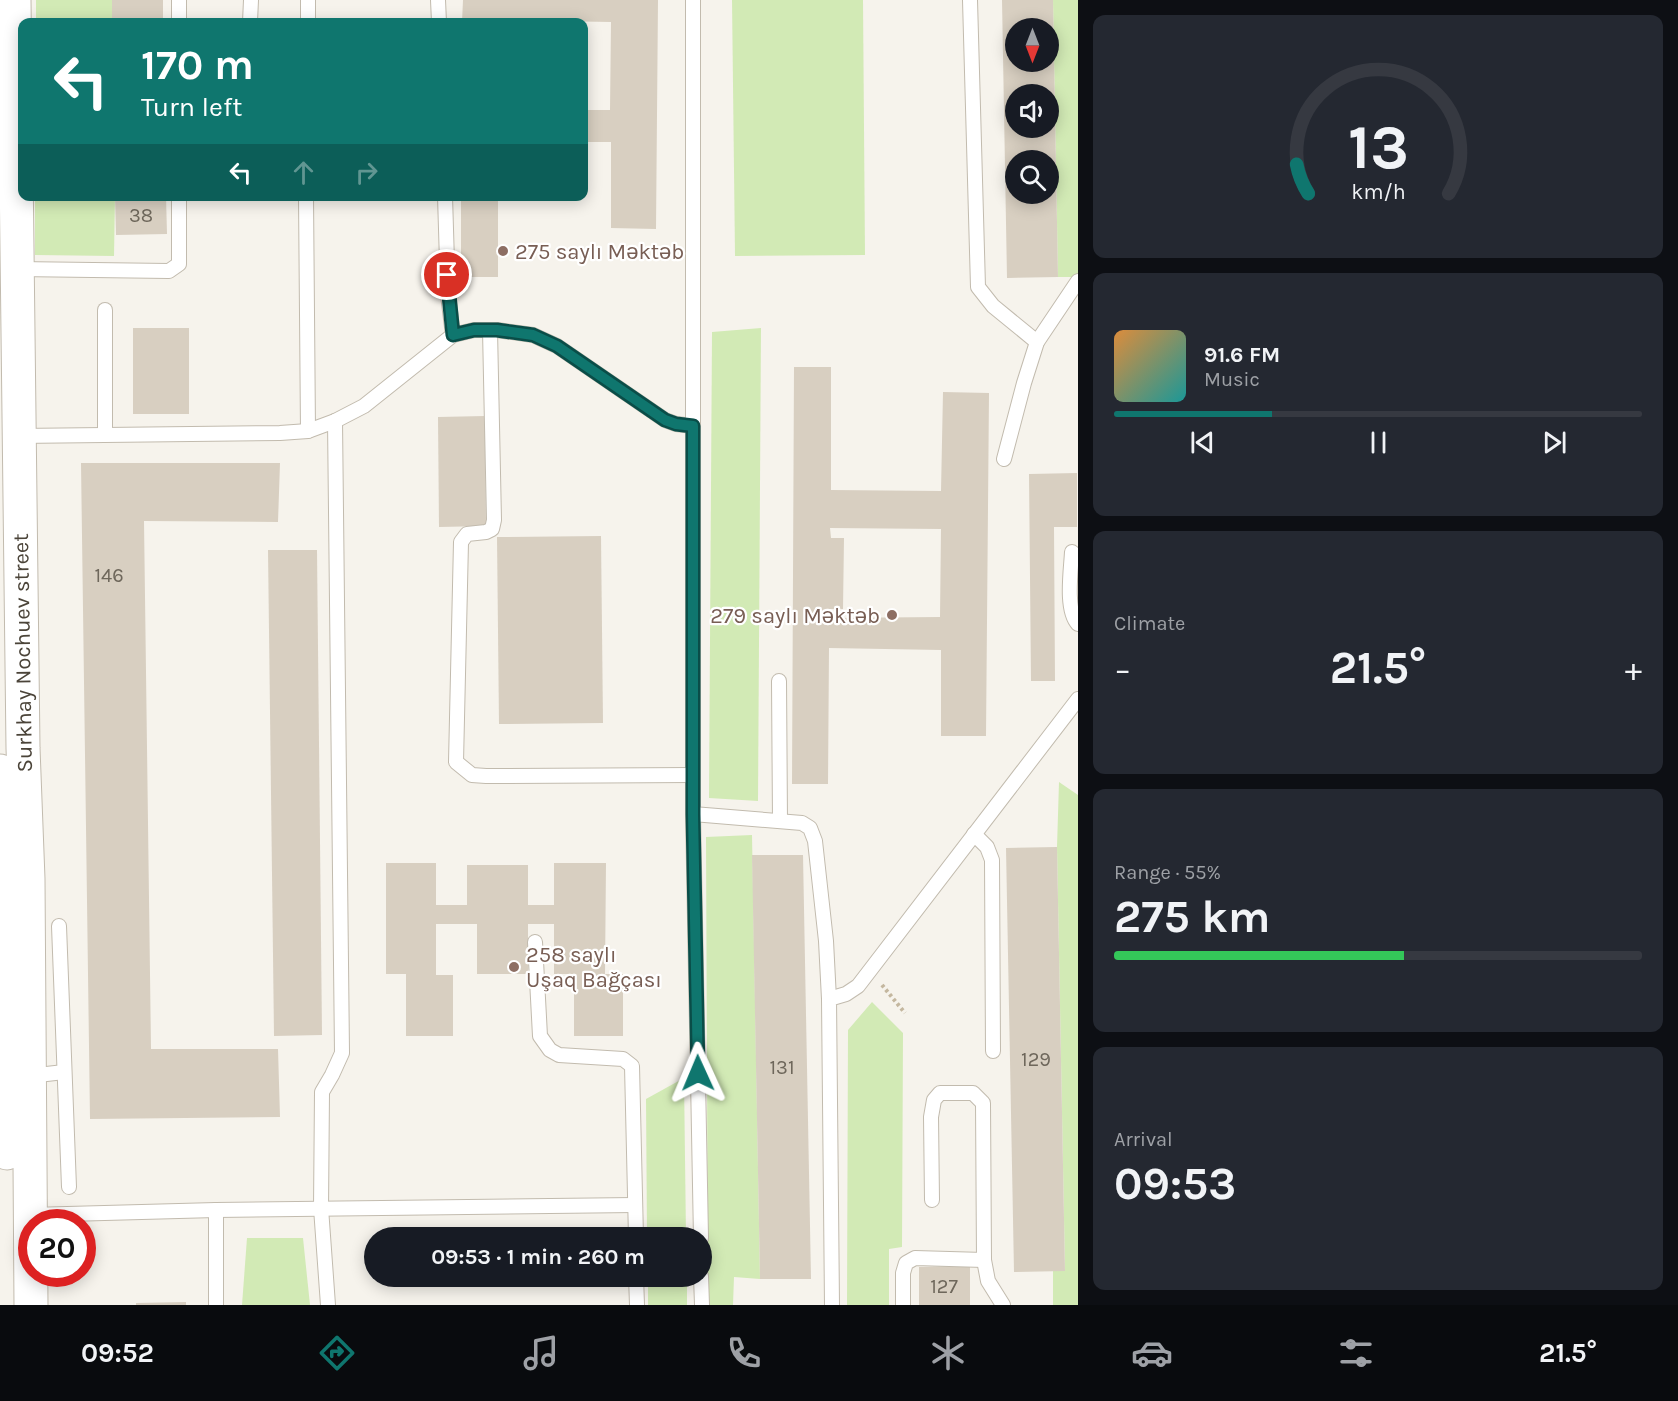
<!DOCTYPE html>
<html lang="en">
<head>
<meta charset="utf-8">
<style>
  :root { --surface:#171b24; --page:#242831; --text:#f1f3f6; --muted:#9ea1a6; --line:#363941; --accent:#0f766e }
  body { margin:0; font-family:Karla,sans-serif; background:var(--page); color:var(--text); height:100vh; display:flex; flex-direction:column; font-size:22px; white-space:nowrap }
  * { box-sizing:border-box; margin:0 }
  p { font-size:20px; color:var(--muted) }
  .icon { flex:none; width:33px; height:33px; fill:none; stroke:currentColor; stroke-width:2; stroke-linecap:round; stroke-linejoin:round }
  .map { position:relative; flex:1; overflow:hidden }
  .sheet { display:flex; flex-direction:column; gap:15px; padding:15px; background:#0d0f14; width:600px }
  .sheet>* { flex:none }
  .banner { position:absolute; left:18px; top:18px; width:570px; height:183px; border-radius:12px; box-shadow:0 3px 15px #0003; background:#0f766e; color:#fff; overflow:hidden }
  .needle { width:39px; rotate:180deg }
  .controls { position:absolute; left:1005px; top:18px; display:grid; gap:12px }
  .controls a { display:grid; place-items:center; width:54px; height:54px; border-radius:50%; background:var(--surface); box-shadow:0 3px 15px #0003; font-size:30px }
  .speed { position:absolute; left:18px; top:1209px; display:flex; gap:12px; font-size:30px; font-weight:700; text-align:center }
  .speed>* { display:grid; place-content:center; width:78px; height:78px; border-radius:50%; background:var(--surface); box-shadow:0 3px 15px #0003; line-height:1 }
  .speed .limit { border:9px solid #d22; background:#fff; color:#111 }
  .pin { position:absolute; display:grid; place-items:center; width:51px; height:51px; color:#fff; margin:-26px; border:3px solid #fff; border-radius:50%; box-shadow:0 2px 6px #0007 }
  .me { position:absolute; width:66px; margin:-33px; rotate:359deg; stroke-linejoin:round; filter:drop-shadow(0 0 4px #0008) }
  .turn { display:flex; align-items:center; gap:21px; height:126px; padding:0 24px; font-size:27px }
  .turn .icon { width:78px; height:78px; stroke-width:2.5 }
  .turn b { display:block; font-size:42px; line-height:51px }
  .lanes { display:flex; align-items:center; height:57px; padding:0 24px; background:#0003; justify-content:center; gap:30px; direction:ltr }
  .lanes .off { opacity:.35 }
  .big { font-size:45px; font-weight:700; line-height:1.1 }
  .sheet .tile { flex:1; display:flex; flex-direction:column; justify-content:center; gap:9px; min-width:0; padding:0 21px; border-radius:12px; background:var(--page) }
  .sheet .dial { align-items:center; gap:0 }
  .dial svg { height:156px; overflow:visible; fill:none; stroke:var(--line); stroke-width:7; stroke-linecap:round; text-anchor:middle }
  .dial text { fill:var(--text); stroke:none }
  .song { display:flex; align-items:center; gap:18px }
  .cover { width:72px; height:72px; border-radius:9px; background:linear-gradient(135deg,hsl(30 70% 55%),hsl(180 70% 35%)) }
  .played { height:6px; border-radius:3px; background:linear-gradient(90deg,var(--accent) 30%,var(--line) 30%) }
  .keys { display:flex; justify-content:space-around; direction:ltr }
  .heat { display:flex; justify-content:space-between; align-items:center; font-size:33px; direction:ltr }
  .charge { height:9px; border-radius:4px; background:linear-gradient(90deg,#34c759 55%,var(--line) 0) }
  .trip { position:absolute; left:364px; top:1227px; width:348px; height:60px; border-radius:30px; background:var(--surface); box-shadow:0 3px 15px #0003; font-weight:700; line-height:60px; text-align:center }
  .tabs { display:flex; height:96px; justify-content:space-around; align-items:center; background:#090b0e; color:var(--muted) }
  .tabs .icon { width:42px; height:42px }
  .tabs .selected { color:var(--accent) }
  .tabs b { font-size:27px; color:var(--text) }
  main { display:flex; flex:1; min-height:0 }
  .map>svg:first-child { display:block }
</style>
</head>
<body>
<main>
<div class="map">
<svg width="1078" height="1305" viewBox="0 0 1078 1305">
  <rect width="100%" height="100%" fill="#f6f3ec"/>
  <!-- green -->
  <g fill="#d2eab5">
    <rect x="36" y="0" width="76" height="22"/>
    <path d="M732,0H863L865,255L735,256Z"/>
    <path d="M1053,0H1078V277H1058Z"/>
    <path d="M35,197H115L114,256L35,255Z"/>
    <path d="M761,328L758,801L709,798L712,332Z"/>
    <path d="M1059,782L1078,795V1305H1053V1271H1065L1057,847Z"/>
    <path d="M752,835L760,1279L734,1277L733,1305H708L706,837Z"/>
    <path d="M872,1002L903,1033L902,1247L889,1249V1305H847L848,1030Z"/>
    <path d="M684,1078L686,1237H647L646,1099Z"/>
    <path d="M247,1238H303L310,1305H242Z"/>
    <rect x="648" y="1277" width="39" height="28"/>
  </g>
  <!-- building -->
  <g fill="#d8cfc1" fill-rule="evenodd">
    <rect x="112" y="0" width="51" height="22"/>
    <path d="M463,0H658L656,229L611,228V142H584V110H610L611,22L500,20V22H462Z"/>
    <path d="M1002,0H1053L1058,277L1007,278ZM1016,28H1048V62H1016ZM1016,94H1048V128H1016ZM1016,160H1048V194H1016Z"/>
    <path d="M115,196H166L167,234L116,235Z"/>
    <rect x="461" y="196" width="37" height="81"/>
    <rect x="133" y="328" width="56" height="86"/>
    <path d="M794,367H831V490L941,491L943,392L989,393L986,736H941V650L829,648L828,784H792ZM830,528L941,529L940,617L829,618V609H843L844,538H831Z"/>
    <path d="M485,416L486,526L439,527L438,417Z"/>
    <path d="M81,463H280L278,522L144,521L151,1049H278L280,1117L90,1119Z"/>
    <path d="M1077,473V527H1054L1055,681H1031L1029,474Z"/>
    <path d="M601,536L603,723L499,724L497,537Z"/>
    <path d="M268,550H317L322,1035L274,1036Z"/>
    <path d="M1057,847L1065,1271L1014,1272L1006,848Z"/>
    <path d="M752,855H803L811,1279H760Z"/>
    <path d="M386,863H436V905H467V865H528V905H554V863H606L605,974H623V1036H574V974H554V924H528V974H477V924H436V975H453V1036H406V974H386Z"/>
    <path d="M970,1266V1305H919V1267Z"/>
    <path d="M186,1302V1305H136V1303Z"/>
  </g>
  <g fill="none" stroke-linecap="round" stroke-linejoin="round">
    <!-- service casing -->
    <g stroke="#c2bbae" stroke-width="16">
      <g id="service">
        <path d="M179,0V22"/>
        <path d="M438,0L439,22"/>
        <path d="M693,0V814L701,1238"/>
        <path d="M970,0L978,287L993,306L1037,342"/>
        <path d="M250,22L251,0"/>
        <path d="M308,22V0"/>
        <path d="M306,196L308,431"/>
        <path d="M445,196L448,295L453,335"/>
        <path d="M17,269L169,271L179,264V196"/>
        <path d="M105,310V433"/>
        <path d="M490,330L494,520L492,529L486,532L467,534L461,542L456,762L472,775L486,776L693,775"/>
        <path d="M18,436L280,433L308,431L335,421L364,406L453,335L474,330H497L533,335L557,346L665,420L676,424L693,426"/>
        <path d="M1004,459L1024,383L1037,342L1078,281"/>
        <path d="M1072,552C1071,571 1065,610 1078,624"/>
        <path d="M779,681L780,821"/>
        <path d="M693,814L802,823L810,828L815,841L826,941L829,999"/>
        <path d="M974,834L987,847L992,860L993,1051"/>
        <path d="M59,926L69,1187"/>
        <path d="M535,942L540,1036L550,1050L559,1055L623,1059L632,1066L636,1238"/>
        <path d="M29,1076L64,1072"/>
        <path d="M932,1200L931,1117L934,1100L940,1093H973L983,1103L984,1260L988,1281L1003,1305"/>
        <path d="M216,1210V1305"/>
        <path d="M30,1215L216,1210L635,1205"/>
        <path d="M636,1276L637,1305"/>
        <path d="M701,1276L702,1305"/>
        <path d="M328,1305L321,1208L322,1092L332,1075L342,1053L335,421"/>
        <path d="M832,1305L829,999L846,994L858,986L1078,699"/>
        <path d="M903,1305V1273L906,1263L915,1258L984,1260"/>
      </g>
    </g>
    <!-- tertiary casing -->
    <g stroke="#c2bbae" stroke-width="35">
      <g id="tertiary">
        <path d="M14,0L23,748L28,879L31,1305"/>
        <path d="M0,771V884L7,1153"/>
      </g>
    </g>
    <!-- path -->
    <path stroke="#c4b79f" stroke-width="4" stroke-dasharray="3 3" stroke-linecap="butt" d="M882,985L905,1013"/>
    <!-- service -->
    <use href="#service" stroke="#fff" stroke-width="14"/>
    <!-- tertiary -->
    <use href="#tertiary" stroke="#fff" stroke-width="33"/>
  </g>
  <g fill="none" stroke-linecap="round" stroke-linejoin="round">
    <!-- route casing -->
    <g stroke="#0a4d48" stroke-width="15">
      <path id="route" d="M447,275L453,335L474,330H497L533,335L557,346L665,420L676,424L693,426V814L698,1073"/>
    </g>
    <!-- route -->
    <use href="#route" stroke="#0f766e" stroke-width="10"/>
  </g>
  <!-- markers -->
  <g fill="#8d6e63" stroke="#fff" stroke-width="2">
    <circle cx="503" cy="251" r="6"/>
    <circle cx="892" cy="615" r="6"/>
    <circle cx="514" cy="967" r="6"/>
  </g>
  <g text-anchor="middle" stroke-width="4.5" stroke-linejoin="round" paint-order="stroke">
    <!-- number labels -->
    <g font-size="20" fill="#6e675b">
      <text x="141" y="222">38</text>
      <text x="109" y="582">146</text>
      <text x="1036" y="1066">129</text>
      <text x="782" y="1074">131</text>
      <text x="944" y="1293">127</text>
    </g>
    <!-- education labels -->
    <g font-size="22" fill="#785e54" stroke="#fff" text-anchor="start">
      <text x="515" y="259">275 saylı Məktəb</text>
      <text x="880" y="623" text-anchor="end">279 saylı Məktəb</text>
      <text x="526" y="962">258 saylı<tspan x="526" dy="25">Uşaq Bağçası</tspan></text>
    </g>
    <!-- street labels -->
    <g font-size="22" fill="#4b4439" stroke="#fff">
      <text transform="translate(22 653) rotate(-91)" y="8">Surkhay Nochuev street</text>
    </g>
  </g>
</svg>
<div class="controls">
<a><svg class="needle" viewBox="-14 -14 28 28"><path d="M0-13l5 13h-10z" fill="#e53935"/><path d="M0 13l5-13h-10z" fill="#9ea1a6"/></svg></a>
<a><svg class="icon" aria-label="sound" viewBox="0 0 24 24"><path d="M4 9h4l5-4v14l-5-4H4zM17 9q2 3 0 6"/></svg></a>
<a><svg class="icon" aria-label="search" viewBox="0 0 24 24"><circle cx="10" cy="10" r="6"/><path d="M15 15l6 6"/></svg></a>
</div>
<div class="speed"><div class="limit">20</div></div>
<div class="pin" style="left:447px;top:275px;background:#d93025"><svg class="icon" aria-label="arrive" viewBox="0 0 24 24"><path d="M6 21V4h12l-3 4 3 4H6"/></svg></div>
<svg class="me" style="left:698px;top:1073px" viewBox="-20 -20 40 40"><path d="M0-17L14 15 0 8-14 15z" fill="#0f766e" stroke="#fff" stroke-width="4"/></svg>
<div class="trip">09:53 · 1 min · 260 m</div>
<div class="banner">
<div class="turn"><svg class="icon" aria-label="left" viewBox="0 0 24 24"><path d="M17 20v-9H6M10 6l-5 5 5 5"/></svg><div><b>170 m</b>Turn left</div></div>
<div class="lanes"><svg class="icon" aria-label="left" viewBox="0 0 24 24"><path d="M17 20v-9H6M10 6l-5 5 5 5"/></svg><svg class="icon off" aria-label="ahead" viewBox="0 0 24 24"><path d="M12 20V5M6 11l6-6 6 6"/></svg><svg class="icon off" aria-label="right" viewBox="0 0 24 24"><path d="M7 20v-9h11M14 6l5 5-5 5"/></svg></div>
</div>
</div>
<section class="sheet">
<div class="tile dial"><svg viewBox="0 0 100 80">
<path d="M14 69A42 42 0 1 1 86 69"/>
<path d="M14 69A42 42 0 0 1 8 54" stroke="#0f766e"/>
<text x="50" y="56" font-size="32" font-weight="700">13</text>
<text x="50" y="72" font-size="11">km/h</text>
</svg></div>
<div class="tile">
<div class="song"><i class="cover"></i><div><b>91.6 FM</b><p>Music</p></div></div>
<div class="played"></div>
<div class="keys"><svg class="icon" aria-label="previous" viewBox="0 0 24 24"><path d="M18 5L8 12l10 7zM5 5v14"/></svg><svg class="icon" aria-label="pause" viewBox="0 0 24 24"><path d="M8 5v14M16 5v14"/></svg><svg class="icon" aria-label="next" viewBox="0 0 24 24"><path d="M6 5l10 7-10 7zM19 5v14"/></svg></div>
</div>
<div class="tile"><p>Climate</p>
<div class="heat"><a>−</a><b class="big">21.5°</b><a>+</a></div>
</div>
<div class="tile"><p>Range · 55%</p><b class="big">275 km</b><div class="charge"></div></div>
<div class="tile"><p>Arrival</p><b class="big">09:53</b></div>
</section>
</main>
<nav class="tabs">
<b>09:52</b>
<svg class="icon selected" aria-label="directions" viewBox="0 0 24 24"><path d="M12 3l9 9-9 9-9-9zM9 14v-3h6M13 9l2 2-2 2"/></svg>
<svg class="icon" aria-label="music" viewBox="0 0 24 24"><path d="M9 18V5l10-2v13"/><circle cx="6" cy="18" r="3"/><circle cx="16" cy="16" r="3"/></svg>
<svg class="icon" aria-label="phone" viewBox="0 0 24 24"><path d="M5 4h4l2 5-3 2q2 4 5 5l2-3 5 2v4C11 20 4 13 5 4z"/></svg>
<svg class="icon" aria-label="climate" viewBox="0 0 24 24"><path d="M12 3v18M4 7l16 10M4 17L20 7"/></svg>
<svg class="icon" aria-label="car" viewBox="0 0 24 24"><path d="M5 17H2v-5l4-1 3-4h7l3 4 3 1v5h-3M9 17h6M6 11h13"/><circle cx="7" cy="17" r="2"/><circle cx="17" cy="17" r="2"/></svg>
<svg class="icon" aria-label="filters" viewBox="0 0 24 24"><path d="M4 7h16M4 17h16"/><circle cx="9" cy="7" r="2"/><circle cx="15" cy="17" r="2"/></svg>
<b>21.5°</b>
</nav>
</body>
</html>
